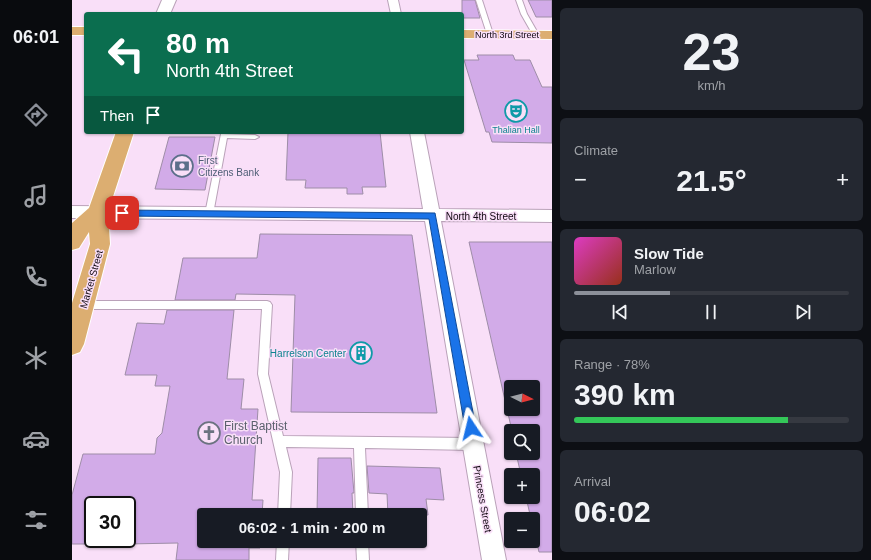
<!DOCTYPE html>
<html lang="en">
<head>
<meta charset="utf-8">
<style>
  :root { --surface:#171b24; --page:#242831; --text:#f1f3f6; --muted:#9ea1a6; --line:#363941; --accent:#8c9099 }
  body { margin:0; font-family:Arial,sans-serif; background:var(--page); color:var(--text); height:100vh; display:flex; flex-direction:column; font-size:15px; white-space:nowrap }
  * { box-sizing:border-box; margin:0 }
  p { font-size:13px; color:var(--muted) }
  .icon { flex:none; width:22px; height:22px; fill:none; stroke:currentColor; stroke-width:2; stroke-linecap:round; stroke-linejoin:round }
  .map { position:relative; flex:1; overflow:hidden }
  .drawer { display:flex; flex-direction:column; gap:8px; padding:8px; background:#0d0f14; width:319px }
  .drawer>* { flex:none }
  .top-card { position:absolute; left:12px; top:12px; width:380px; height:122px; border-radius:4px; box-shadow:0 1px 3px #0004; background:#0b6e4f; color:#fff; overflow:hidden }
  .needle { width:26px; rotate:96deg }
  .fabs { position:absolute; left:432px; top:380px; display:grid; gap:8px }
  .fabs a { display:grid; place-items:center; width:36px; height:36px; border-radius:4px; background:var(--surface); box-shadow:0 1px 3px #0004; font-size:20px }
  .speed { position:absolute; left:12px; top:496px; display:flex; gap:8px; font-size:20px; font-weight:700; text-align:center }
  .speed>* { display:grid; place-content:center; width:52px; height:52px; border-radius:50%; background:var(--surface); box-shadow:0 1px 3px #0004; line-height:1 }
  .speed .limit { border:2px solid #111; border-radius:6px; background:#fff; color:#111 }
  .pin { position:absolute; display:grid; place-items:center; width:34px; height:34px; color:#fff; margin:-17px; border-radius:8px; box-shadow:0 2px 6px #0006 }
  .me { position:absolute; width:44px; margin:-22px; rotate:350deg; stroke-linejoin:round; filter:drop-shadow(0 0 3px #0008) }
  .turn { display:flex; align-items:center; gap:14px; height:84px; padding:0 16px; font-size:18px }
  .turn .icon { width:52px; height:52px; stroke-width:2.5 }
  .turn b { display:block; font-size:28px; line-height:34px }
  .then { display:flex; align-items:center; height:38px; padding:0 16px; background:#0003; gap:8px; font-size:15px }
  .big { font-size:30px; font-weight:800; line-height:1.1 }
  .drawer .widget { flex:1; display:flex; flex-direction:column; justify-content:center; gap:6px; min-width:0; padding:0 14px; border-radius:6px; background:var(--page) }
  .drawer .dial { align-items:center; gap:0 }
  .dial b { font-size:52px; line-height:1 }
  .song { display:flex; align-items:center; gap:12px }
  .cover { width:48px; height:48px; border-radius:6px; background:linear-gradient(135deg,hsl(310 70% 55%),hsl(10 70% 35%)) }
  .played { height:4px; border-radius:2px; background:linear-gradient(90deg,var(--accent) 35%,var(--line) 35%) }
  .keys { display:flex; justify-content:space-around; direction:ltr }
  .heat { display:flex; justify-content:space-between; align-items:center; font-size:22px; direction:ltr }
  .charge { height:6px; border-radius:3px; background:linear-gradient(90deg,#34c759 78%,var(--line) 0) }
  .trip { position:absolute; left:125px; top:508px; width:230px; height:40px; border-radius:4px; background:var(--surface); box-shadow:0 1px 3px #0004; font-weight:800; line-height:40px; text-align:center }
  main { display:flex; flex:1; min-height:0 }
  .dock { display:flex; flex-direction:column; width:72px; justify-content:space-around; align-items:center; background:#090b0e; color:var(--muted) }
  .dock .icon { width:28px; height:28px }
  .dock .on { color:var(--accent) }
  .dock b { font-size:18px; color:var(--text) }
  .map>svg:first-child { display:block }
</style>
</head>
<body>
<main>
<nav class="dock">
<b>06:01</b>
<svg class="icon on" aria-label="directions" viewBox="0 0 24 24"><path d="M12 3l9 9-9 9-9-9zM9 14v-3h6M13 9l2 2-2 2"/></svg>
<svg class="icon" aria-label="music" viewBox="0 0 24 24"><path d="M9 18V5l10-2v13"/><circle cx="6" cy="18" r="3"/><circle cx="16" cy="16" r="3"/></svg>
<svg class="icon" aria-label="phone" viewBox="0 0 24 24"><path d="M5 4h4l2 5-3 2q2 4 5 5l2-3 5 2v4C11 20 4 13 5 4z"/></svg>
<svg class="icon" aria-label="climate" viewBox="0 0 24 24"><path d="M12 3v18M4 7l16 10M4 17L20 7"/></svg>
<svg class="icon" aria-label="car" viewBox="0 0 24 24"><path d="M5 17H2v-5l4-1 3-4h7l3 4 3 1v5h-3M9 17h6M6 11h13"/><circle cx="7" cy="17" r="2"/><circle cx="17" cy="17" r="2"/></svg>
<svg class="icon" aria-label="filters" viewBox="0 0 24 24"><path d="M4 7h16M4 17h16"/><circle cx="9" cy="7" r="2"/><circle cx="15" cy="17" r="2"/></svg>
</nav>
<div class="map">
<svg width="480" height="560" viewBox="0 0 480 560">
  <rect width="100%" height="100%" fill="#f9dff8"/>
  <!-- building -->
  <g fill="#d2abe8" stroke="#9e8da7" fill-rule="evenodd">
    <path d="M390,0H403L408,18H390Z"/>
    <path d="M456,0H480V17H464Z"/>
    <path d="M405,55H441L443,60H458L470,87H480V143L420,142L417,132H414L392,60H407Z"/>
    <path d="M216,132H308L314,187H290L291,194H275V188H233L234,180H214Z"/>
    <path d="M97,137H143L133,190L83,189Z"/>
    <path d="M188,234L340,235L365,413L219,412L223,295L164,294L163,300H103L111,258H185Z"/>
    <path d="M397,242H480V552H467L461,527V519H459L454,497H461V475H449L444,453H461V431H440ZM439,387H461V409H439Z"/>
    <path d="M95,310H162L155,379H172L169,409H186L180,500H191L190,515H132V541H188V548H177V560H104L106,543L55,544V505H21V544H0V495L11,454H83L85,438L90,433L98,386H83L85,375H53L65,323L92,324Z"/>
    <path d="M246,458H279L282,493H280L281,515H245Z"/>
    <path d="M295,466L368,468L372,500L354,499L356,515H316L315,494L297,493Z"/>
  </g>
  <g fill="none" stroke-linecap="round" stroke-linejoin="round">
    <!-- lane casing -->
    <g stroke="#baa2b9" stroke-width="2">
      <g id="lane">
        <path d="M404,0H410L421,34L420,35L415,34Z"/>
        <path d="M444,0H450L455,14L467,35L466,36L461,35L449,14Z"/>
        <path d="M149,134L183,135L187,137L183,139L155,138L141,214L137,217L133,214Z"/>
        <path d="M12,301H195L198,302L200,305L196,374L211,436L401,438L405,440L407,444L405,448L401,450L293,448L296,515H284L282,448L214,447L220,472L218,515H206L208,472L186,374L190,309H12L9,308L7,305L9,302Z"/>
        <path d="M205,541H217L216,560H204Z"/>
        <path d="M284,541H296L297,560H285Z"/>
      </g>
    </g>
    <!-- street casing -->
    <g stroke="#baa2b9" stroke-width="2">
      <g id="street">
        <path d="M316,0H326L329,14H319Z"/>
        <path d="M338,132H352L367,209L480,210V222L369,221L434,560H410L353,221L0,218V206L351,209Z"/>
      </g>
    </g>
    <!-- secondary casing -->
    <g stroke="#baa2b9" stroke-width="2">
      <path id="secondary" d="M90,0H104L98,14H84Z"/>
    </g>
    <!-- primary casing -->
    <g stroke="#fff" stroke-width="2">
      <g id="primary">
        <rect x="0" y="27" width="14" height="8"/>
        <path d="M390,30L480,31V39L390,38Z"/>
        <path d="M44,132H62L36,212L38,244L12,344L8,352L0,355V303L18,244L17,232L7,248L0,250V223L17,208Z"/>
      </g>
    </g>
    <!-- lane -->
    <use href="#lane" fill="#fff" fill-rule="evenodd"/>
    <!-- street -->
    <use href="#street" fill="#fff" fill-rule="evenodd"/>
    <!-- secondary -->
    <use href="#secondary" fill="#fff" fill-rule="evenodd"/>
    <!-- primary -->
    <use href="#primary" fill="#dcae71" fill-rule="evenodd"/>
  </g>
  <!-- route -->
  <path fill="#1a73e8" stroke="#114b97" d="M50,210L363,213L404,428L402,432L399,434L395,432L393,428L357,219L50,216L45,213Z"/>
  <!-- icons -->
  <defs>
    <g id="theatre-ring" transform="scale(1.15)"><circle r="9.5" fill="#f9dff8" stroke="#0f9aa8" stroke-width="1.5"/><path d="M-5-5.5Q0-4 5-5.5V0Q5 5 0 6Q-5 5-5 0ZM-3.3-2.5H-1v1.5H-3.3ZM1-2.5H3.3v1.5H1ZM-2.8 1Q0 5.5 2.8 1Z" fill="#0f9aa8"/></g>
    <g id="bank-ring" transform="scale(1.15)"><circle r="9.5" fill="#f9dff8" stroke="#5c6f8a" stroke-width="1.5"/><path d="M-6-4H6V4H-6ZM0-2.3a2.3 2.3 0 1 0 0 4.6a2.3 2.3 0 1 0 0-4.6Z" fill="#5c6f8a"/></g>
    <g id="building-ring" transform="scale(1.15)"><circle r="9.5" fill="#f9dff8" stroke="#0f9aa8" stroke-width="1.5"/><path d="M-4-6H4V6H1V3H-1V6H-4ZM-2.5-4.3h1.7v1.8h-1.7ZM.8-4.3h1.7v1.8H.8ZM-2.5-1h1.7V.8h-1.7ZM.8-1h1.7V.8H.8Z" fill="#0f9aa8"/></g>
    <g id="church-ring" transform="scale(1.15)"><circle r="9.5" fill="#f9dff8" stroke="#6b7280" stroke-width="1.5"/><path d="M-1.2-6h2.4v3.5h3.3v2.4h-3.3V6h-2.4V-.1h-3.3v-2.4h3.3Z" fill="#6b7280"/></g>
  </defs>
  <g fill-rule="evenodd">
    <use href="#theatre-ring" x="444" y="111"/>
    <use href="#bank-ring" x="110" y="166"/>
    <use href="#building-ring" x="289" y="353"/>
    <use href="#church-ring" x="137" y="433"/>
  </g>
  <g text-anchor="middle" stroke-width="3" stroke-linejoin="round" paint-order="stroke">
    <!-- far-street labels -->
    <g font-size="9" fill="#110911" stroke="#f9dff8">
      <text x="435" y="38">North 3rd Street</text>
    </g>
    <!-- far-culture labels -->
    <g font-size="9" fill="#0d838f" stroke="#f9dff8">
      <text x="444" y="133">Thalian Hall</text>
    </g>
    <!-- service labels -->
    <g font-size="10" fill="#4e5e75" stroke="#f9dff8" text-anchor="start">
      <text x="126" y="164">First<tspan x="126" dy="12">Citizens Bank</tspan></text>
    </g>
    <!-- street labels -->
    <g font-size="10" fill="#110911" stroke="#f9dff8">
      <text x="409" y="220">North 4th Street</text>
      <text transform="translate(19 279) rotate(-74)" y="4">Market Street</text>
      <text transform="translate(411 499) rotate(80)" y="4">Princess Street</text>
    </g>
    <!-- culture labels -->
    <g font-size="10" fill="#0d838f" stroke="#f9dff8" text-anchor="end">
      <text x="274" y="357">Harrelson Center</text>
    </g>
    <!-- near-worship labels -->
    <g font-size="12" fill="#5b616d" stroke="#f9dff8" text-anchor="start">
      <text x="152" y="430">First Baptist<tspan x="152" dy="14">Church</tspan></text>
    </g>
  </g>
</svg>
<div class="fabs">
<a><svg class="needle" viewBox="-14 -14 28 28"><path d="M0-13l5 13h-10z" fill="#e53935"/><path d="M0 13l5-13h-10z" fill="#9ea1a6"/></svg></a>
<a><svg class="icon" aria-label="search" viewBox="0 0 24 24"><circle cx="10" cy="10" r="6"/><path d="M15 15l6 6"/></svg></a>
<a>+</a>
<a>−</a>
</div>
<div class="speed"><div class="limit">30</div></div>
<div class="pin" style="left:50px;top:213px;background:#d93025"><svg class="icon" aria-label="arrive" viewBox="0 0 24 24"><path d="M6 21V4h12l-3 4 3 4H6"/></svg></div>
<svg class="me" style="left:399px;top:428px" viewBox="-20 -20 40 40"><path d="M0-17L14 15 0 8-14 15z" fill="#1a73e8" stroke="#fff" stroke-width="4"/></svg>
<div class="trip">06:02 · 1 min · 200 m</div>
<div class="top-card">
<div class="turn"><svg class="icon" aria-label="left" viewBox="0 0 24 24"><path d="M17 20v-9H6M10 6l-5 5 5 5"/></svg><div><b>80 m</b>North 4th Street</div></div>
<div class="then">Then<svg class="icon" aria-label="arrive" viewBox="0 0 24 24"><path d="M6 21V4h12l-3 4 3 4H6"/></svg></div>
</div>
</div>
<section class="drawer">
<div class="widget dial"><b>23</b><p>km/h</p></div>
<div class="widget"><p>Climate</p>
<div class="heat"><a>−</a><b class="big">21.5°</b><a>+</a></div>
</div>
<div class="widget">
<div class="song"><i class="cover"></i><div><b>Slow Tide</b><p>Marlow</p></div></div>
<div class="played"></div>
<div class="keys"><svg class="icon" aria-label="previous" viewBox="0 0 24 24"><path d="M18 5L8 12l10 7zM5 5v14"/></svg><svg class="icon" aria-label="pause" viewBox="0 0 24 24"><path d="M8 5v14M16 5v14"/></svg><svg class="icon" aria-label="next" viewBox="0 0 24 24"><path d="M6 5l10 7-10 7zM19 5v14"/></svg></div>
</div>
<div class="widget"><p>Range · 78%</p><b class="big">390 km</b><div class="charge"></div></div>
<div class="widget"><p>Arrival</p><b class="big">06:02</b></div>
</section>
</main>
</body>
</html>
